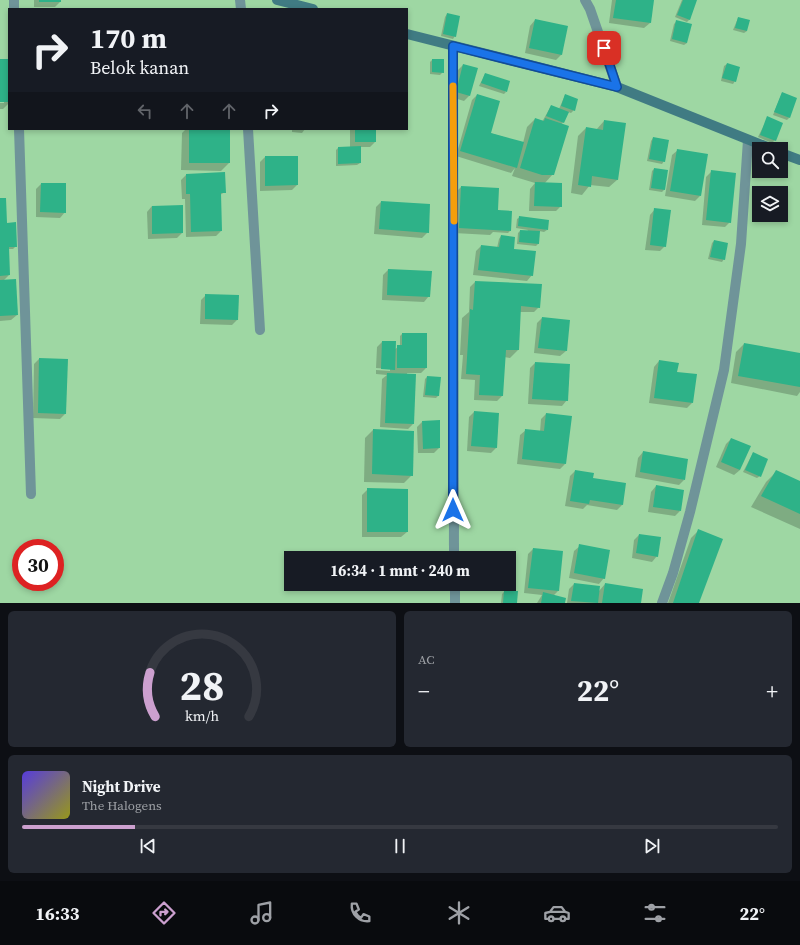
<!DOCTYPE html>
<html lang="id">
<head>
<meta charset="utf-8">
<style>
  :root { --surface:#171b24; --page:#242831; --text:#f1f3f6; --muted:#9ea1a6; --line:#363941; --accent:#cca0cf }
  body { margin:0; font-family:"Source Serif 4",serif; background:var(--page); color:var(--text); height:100vh; display:flex; flex-direction:column; font-size:15px; white-space:nowrap }
  * { box-sizing:border-box; margin:0 }
  p { font-size:13px; color:var(--muted) }
  .icon { flex:none; width:22px; height:22px; fill:none; stroke:currentColor; stroke-width:2; stroke-linecap:round; stroke-linejoin:round }
  .map { position:relative; height:603px; overflow:hidden }
  .panel { display:flex; flex-direction:column; gap:8px; padding:8px; background:#0d0f14; flex:1 }
  .panel>* { flex:none }
  .hud { position:absolute; left:8px; top:8px; width:400px; height:122px; border-radius:0px; box-shadow:0 2px 6px #0003; background:#171b24; color:var(--text); overflow:hidden }
  .controls { position:absolute; left:752px; top:142px; display:grid; gap:8px }
  .controls a { display:grid; place-items:center; width:36px; height:36px; border-radius:0px; background:var(--surface); box-shadow:0 2px 6px #0003; font-size:20px }
  .speed { position:absolute; left:12px; top:539px; display:flex; gap:8px; font-size:20px; font-weight:700; text-align:center }
  .speed>* { display:grid; place-content:center; width:52px; height:52px; border-radius:50%; background:var(--surface); box-shadow:0 2px 6px #0003; line-height:1 }
  .speed .limit { border:6px solid #d22; background:#fff; color:#111 }
  .pin { position:absolute; display:grid; place-items:center; width:34px; height:34px; color:#fff; margin:-17px; border-radius:8px; box-shadow:0 2px 6px #0006 }
  .me { position:absolute; width:44px; margin:-22px; rotate:0deg; stroke-linejoin:round; filter:drop-shadow(0 0 3px #0008) }
  .turn { display:flex; align-items:center; gap:14px; height:84px; padding:0 16px; font-size:18px }
  .turn .icon { width:52px; height:52px; stroke-width:2.5 }
  .turn b { display:block; font-size:28px; line-height:34px }
  .lanes { display:flex; align-items:center; height:38px; padding:0 16px; background:#0003; justify-content:center; gap:20px; direction:ltr }
  .lanes .off { opacity:.35 }
  .big { font-size:30px; font-weight:700; line-height:1.1 }
  .panel .card { flex:1; display:flex; flex-direction:column; justify-content:center; gap:6px; min-width:0; padding:0 14px; border-radius:6px; background:var(--page) }
  .panel .dial { align-items:center; gap:0 }
  .dial svg { height:104px; overflow:visible; fill:none; stroke:var(--line); stroke-width:7; stroke-linecap:round; text-anchor:middle }
  .dial text { fill:var(--text); stroke:none }
  .song { display:flex; align-items:center; gap:12px }
  .cover { width:48px; height:48px; border-radius:6px; background:linear-gradient(135deg,hsl(250 70% 55%),hsl(60 70% 35%)) }
  .played { height:4px; border-radius:2px; background:linear-gradient(90deg,var(--accent) 15%,var(--line) 15%) }
  .keys { display:flex; justify-content:space-around; direction:ltr }
  .heat { display:flex; justify-content:space-between; align-items:center; font-size:22px; direction:ltr }
  .panel .tiles { flex:1; display:grid; gap:8px; grid-template-columns:1fr 1fr }
  .card:last-child { grid-column:span 2 }
  .trip { position:absolute; left:284px; top:551px; width:232px; height:40px; border-radius:0px; background:var(--surface); box-shadow:0 2px 6px #0003; font-weight:700; line-height:40px; text-align:center }
  .dock { display:flex; height:64px; justify-content:space-around; align-items:center; background:#090b0e; color:var(--muted) }
  .dock .icon { width:28px; height:28px }
  .dock .selected { color:var(--accent) }
  .dock b { font-size:18px; color:var(--text) }
  .map>svg:first-child { display:block }
</style>
</head>
<body>
<div class="map">
<svg width="800" height="603" viewBox="0 0 800 603">
  <rect width="100%" height="100%" fill="#9ed7a3"/>
  <!-- shadow -->
  <g fill="#0003">
    <path d="M34,0H60V2L55,7H34Z"/>
    <path d="M612,0H653L650,23L644,28L609,23Z"/>
    <path d="M682,0H694L690,19L687,22L675,17Z"/>
    <path d="M447,14L455,36L453,39L441,36L445,17Z"/>
    <path d="M738,18L747,31L744,33L733,30Z"/>
    <path d="M535,20L562,54L556,60L525,53L530,26Z"/>
    <path d="M677,21L687,43L684,45L670,41L674,24Z"/>
    <path d="M0,60H9V103L3,109H0V103H4V101H0Z"/>
    <path d="M432,60L443,72L440,75L430,74V62Z"/>
    <path d="M727,64L735,81L733,84L721,81L724,66Z"/>
    <path d="M463,65L469,96L464,101L451,97L458,70Z"/>
    <path d="M485,74L506,92L504,94L479,86Z"/>
    <path d="M782,93L789,118L787,120L773,115Z"/>
    <path d="M477,95L490,133L523,143L527,127L535,119L542,122L551,106L559,109L565,95L574,110L571,113L568,112L562,124L553,174L544,184L561,206L556,211H529L530,189L535,183L512,176L515,168L511,173L456,156L472,100Z"/>
    <path d="M768,117L775,140L772,143L758,137Z"/>
    <path d="M604,121L617,180L609,187L590,185L582,195L571,193L578,136L586,128L596,130Z"/>
    <path d="M186,129H229V163L221,171L181,170L182,133Z"/>
    <path d="M292,129H305L302,133L292,132Z"/>
    <path d="M350,129H375V142L370,147H360V163L357,165L336,166V150L338,148H350Z"/>
    <path d="M653,138L664,161L662,164L647,161L651,141Z"/>
    <path d="M678,150L700,196L695,201L665,196L672,155Z"/>
    <path d="M265,157H297V185L292,190L260,191V162Z"/>
    <path d="M654,169L664,190L662,192L649,190L652,171Z"/>
    <path d="M711,172L730,222L725,227L702,225L706,177Z"/>
    <path d="M186,175L225,192L220,195L221,231L216,236L186,237L185,199H182L181,180Z"/>
    <path d="M41,184L65,212L60,218L36,217V189Z"/>
    <path d="M461,187L496,213L510,231L508,233L493,232L490,235L454,233L456,192Z"/>
    <path d="M0,199L6,225L16,246L13,249H7L9,275L3,281L17,315L11,320L0,321Z"/>
    <path d="M381,202L428,232L422,238L374,234L376,207Z"/>
    <path d="M152,206H182V233L177,238L148,239L147,212Z"/>
    <path d="M655,209L665,246L660,251L645,250L650,215Z"/>
    <path d="M520,217L547,230L544,232L539,231L538,244L536,246L517,244L518,233L520,231L527,232L528,230L516,228L517,219Z"/>
    <path d="M501,236L513,248L532,275L527,281L473,275L476,251L481,246L497,248L499,239Z"/>
    <path d="M714,241L724,259L722,262L708,259L712,243Z"/>
    <path d="M388,270L429,296L424,302L382,300L383,275Z"/>
    <path d="M475,282L539,307L534,312H520L518,350L510,358L504,357L502,396L497,401L474,400L475,380L461,379L463,355H460L462,318L469,312L470,287Z"/>
    <path d="M206,295L237,320L232,325L200,324L201,300Z"/>
    <path d="M542,318L566,351L560,356L534,353L537,323Z"/>
    <path d="M402,334H426V368L421,373H407L413,424L408,429L380,427L382,379L387,375L376,374V370L390,371V369L376,368L377,347L382,342L395,349L400,346V336Z"/>
    <path d="M744,344L800,354V392L797,396L731,383L736,352Z"/>
    <path d="M39,359L65,414L60,419L33,418L34,364Z"/>
    <path d="M659,361L676,373L692,403L687,408L649,403L654,367Z"/>
    <path d="M535,363L567,400L562,406L528,404L530,368Z"/>
    <path d="M427,377L439,395L436,398L423,397L425,379Z"/>
    <path d="M474,412L496,448L491,453L467,451L469,417Z"/>
    <path d="M546,414L565,464L560,469L517,464L520,435L526,430L540,432L541,419Z"/>
    <path d="M422,422L439,448L434,453H418L417,427Z"/>
    <path d="M373,430L412,475L404,483L364,482L365,438Z"/>
    <path d="M731,439L740,470L734,475L716,467L726,444Z"/>
    <path d="M643,452L684,480L679,485L635,477L638,458Z"/>
    <path d="M753,453L760,476L757,478L743,472Z"/>
    <path d="M575,471L592,479L625,484L622,505L617,510L587,505L583,509L565,506L570,476Z"/>
    <path d="M776,472L800,482V529L751,507L766,482Z"/>
    <path d="M656,486L680,511L675,516L648,512L651,492Z"/>
    <path d="M368,489L407,532L401,537H362V495Z"/>
    <path d="M699,530L698,603H668L691,538Z"/>
    <path d="M639,535L657,556L652,562L632,558L634,540Z"/>
    <path d="M580,546L604,578L599,584L569,578L574,551Z"/>
    <path d="M533,549L558,591L553,596L564,603H537L542,595L524,593L528,554Z"/>
    <path d="M574,584L599,591L605,584L640,603H567L569,589Z"/>
    <path d="M504,592L516,603H501L502,594Z"/>
  </g>
  <!-- building -->
  <g fill="#2eb288">
    <rect x="39" y="0" width="22" height="2"/>
    <path d="M616,0H654L651,23L613,18Z"/>
    <path d="M683,0H697L690,20L677,15Z"/>
    <path d="M447,13L460,16L456,37L443,34Z"/>
    <path d="M738,17L750,20L747,31L735,28Z"/>
    <path d="M535,19L568,26L562,55L529,48Z"/>
    <path d="M676,20L692,24L687,43L672,39Z"/>
    <rect x="0" y="59" width="9" height="43"/>
    <path d="M432,59H444V73L432,72Z"/>
    <path d="M727,63L740,67L736,82L722,78Z"/>
    <path d="M463,64L478,68L470,96L456,92Z"/>
    <path d="M485,73L510,81L507,92L481,83Z"/>
    <path d="M782,92L797,98L790,118L774,112Z"/>
    <path d="M477,94L500,101L491,133L524,142L517,168L460,151Z"/>
    <path d="M565,94L578,99L575,111L561,106Z"/>
    <path d="M551,105L569,112L564,123L546,116Z"/>
    <path d="M767,116L783,123L776,141L760,135Z"/>
    <path d="M535,118L544,121L545,118L569,126L554,175H542L520,168Z"/>
    <path d="M604,120L626,123L618,180L592,176L591,187L578,185L586,127L603,130Z"/>
    <rect x="189" y="129" width="41" height="34"/>
    <rect x="355" y="129" width="21" height="13"/>
    <path d="M653,137L669,140L665,162L649,159Z"/>
    <path d="M361,146V163L338,164V147Z"/>
    <path d="M677,149L708,154L701,196L670,191Z"/>
    <path d="M265,156H298V185L265,186Z"/>
    <path d="M654,168L668,170L665,190L651,188Z"/>
    <path d="M711,170L736,173L731,223L706,220Z"/>
    <path d="M225,172L226,193H221L222,231L191,232L190,194H186V174Z"/>
    <path d="M535,182L562,183V207L534,206Z"/>
    <path d="M41,183H66V213L40,212Z"/>
    <path d="M461,186L499,188L498,210L512,211L511,231L459,228Z"/>
    <path d="M0,198H6L7,223L16,222L17,247H9L10,275L0,276Z"/>
    <path d="M381,201L430,204L429,233L379,229Z"/>
    <path d="M183,205V233L152,234V206Z"/>
    <path d="M654,208L671,210L666,247L650,245Z"/>
    <path d="M519,216L549,220L548,230L518,226Z"/>
    <path d="M520,230L540,231L539,244L519,242Z"/>
    <path d="M501,235L515,237L514,249L536,251L533,276L478,270L481,245L499,247Z"/>
    <path d="M714,240L728,243L725,260L710,257Z"/>
    <path d="M388,269L432,271L430,297L387,295Z"/>
    <path d="M16,279L18,315L0,316V280Z"/>
    <path d="M475,281L542,284L540,308L521,306L519,350H506L503,396L479,395L480,375L466,374L470,309L473,310Z"/>
    <path d="M205,294L239,295L238,320L205,319Z"/>
    <path d="M542,317L570,320L567,351L538,348Z"/>
    <path d="M402,333H427V368H397V345H402Z"/>
    <path d="M382,341H396L395,370L381,369Z"/>
    <path d="M744,343L800,353V387L738,376Z"/>
    <path d="M39,358L68,359L66,414L38,413Z"/>
    <path d="M659,360L679,363L677,372L697,374L693,403L654,398Z"/>
    <path d="M535,362L570,364L568,401L532,399Z"/>
    <path d="M387,373L416,374L414,424L385,423Z"/>
    <path d="M427,376L441,377L439,396L425,395Z"/>
    <path d="M474,411L499,413L497,448L471,446Z"/>
    <path d="M546,413L572,416L566,464L522,459L525,429L544,431Z"/>
    <path d="M440,420V448L423,449L422,421Z"/>
    <path d="M373,429L414,431L413,476L372,474Z"/>
    <path d="M731,438L751,446L740,470L721,462Z"/>
    <path d="M643,451L688,459L685,480L640,472Z"/>
    <path d="M753,452L768,459L761,477L745,470Z"/>
    <path d="M575,470L594,473L593,478L626,483L623,505L590,500L589,504L570,501Z"/>
    <path d="M776,470L800,481V514L761,496Z"/>
    <path d="M656,485L684,490L681,511L653,507Z"/>
    <path d="M367,488L408,489V532H367Z"/>
    <path d="M698,529L723,539L699,603H673Z"/>
    <path d="M639,534L661,537L658,557L636,553Z"/>
    <path d="M579,544L610,550L605,579L574,573Z"/>
    <path d="M533,548L563,551L559,591L528,588Z"/>
    <path d="M574,583L600,586L598,603L571,601Z"/>
    <path d="M605,583L643,589L641,603H602Z"/>
    <path d="M504,591H518L517,603H503Z"/>
    <path d="M543,592L566,598L565,603H541Z"/>
  </g>
  <g fill="none" stroke-linecap="round" stroke-linejoin="round">
    <!-- street -->
    <g stroke="#6f9499" stroke-width="10">
      <path d="M14,0V9"/>
      <path d="M240,0L241,9"/>
      <path d="M585,0L590,9L617,87"/>
      <path d="M453,46L454,558"/>
      <path d="M19,129L31,494"/>
      <path d="M248,129L260,330"/>
      <path d="M455,584V603"/>
      <path d="M662,603L673,573L690,512L724,370L741,244L748,140"/>
    </g>
    <!-- secondary -->
    <g stroke="#407b83" stroke-width="10">
      <path d="M277,0L313,9"/>
      <path d="M407,34L617,87L772,149"/>
      <path d="M781,153L800,160"/>
    </g>
  </g>
  <g fill="none" stroke-linecap="round" stroke-linejoin="round">
    <!-- route casing -->
    <g stroke="#114b97" stroke-width="10">
      <path id="route" d="M453,510V46L617,87L604,48"/>
    </g>
    <!-- route -->
    <use href="#route" stroke="#1a73e8" stroke-width="7"/>
    <!-- slow -->
    <path stroke="#f59e0b" stroke-width="7" d="M453,86L454,221"/>
  </g>
</svg>
<div class="controls">
<a><svg class="icon" aria-label="search" viewBox="0 0 24 24"><circle cx="10" cy="10" r="6"/><path d="M15 15l6 6"/></svg></a>
<a><svg class="icon" aria-label="layers" viewBox="0 0 24 24"><path d="M12 4l9 5-9 5-9-5zM3 14l9 5 9-5"/></svg></a>
</div>
<div class="speed"><div class="limit">30</div></div>
<div class="pin" style="left:604px;top:48px;background:#d93025"><svg class="icon" aria-label="arrive" viewBox="0 0 24 24"><path d="M6 21V4h12l-3 4 3 4H6"/></svg></div>
<svg class="me" style="left:453px;top:510px" viewBox="-20 -20 40 40"><path d="M0-17L14 15 0 8-14 15z" fill="#1a73e8" stroke="#fff" stroke-width="4"/></svg>
<div class="trip">16:34 · 1 mnt · 240 m</div>
<div class="hud">
<div class="turn"><svg class="icon" aria-label="right" viewBox="0 0 24 24"><path d="M7 20v-9h11M14 6l5 5-5 5"/></svg><div><b>170 m</b>Belok kanan</div></div>
<div class="lanes"><svg class="icon off" aria-label="left" viewBox="0 0 24 24"><path d="M17 20v-9H6M10 6l-5 5 5 5"/></svg><svg class="icon off" aria-label="ahead" viewBox="0 0 24 24"><path d="M12 20V5M6 11l6-6 6 6"/></svg><svg class="icon off" aria-label="ahead" viewBox="0 0 24 24"><path d="M12 20V5M6 11l6-6 6 6"/></svg><svg class="icon" aria-label="right" viewBox="0 0 24 24"><path d="M7 20v-9h11M14 6l5 5-5 5"/></svg></div>
</div>
</div>
<section class="panel">
<div class="tiles">
<div class="card dial"><svg viewBox="0 0 100 80">
<path d="M14 69A42 42 0 1 1 86 69"/>
<path d="M14 69A42 42 0 0 1 10 35" stroke="#cca0cf"/>
<text x="50" y="56" font-size="32" font-weight="700">28</text>
<text x="50" y="72" font-size="11">km/h</text>
</svg></div>
<div class="card"><p>AC</p>
<div class="heat"><a>−</a><b class="big">22°</b><a>+</a></div>
</div>
<div class="card">
<div class="song"><i class="cover"></i><div><b>Night Drive</b><p>The Halogens</p></div></div>
<div class="played"></div>
<div class="keys"><svg class="icon" aria-label="previous" viewBox="0 0 24 24"><path d="M18 5L8 12l10 7zM5 5v14"/></svg><svg class="icon" aria-label="pause" viewBox="0 0 24 24"><path d="M8 5v14M16 5v14"/></svg><svg class="icon" aria-label="next" viewBox="0 0 24 24"><path d="M6 5l10 7-10 7zM19 5v14"/></svg></div>
</div>
</div>
</section>
<nav class="dock">
<b>16:33</b>
<svg class="icon selected" aria-label="directions" viewBox="0 0 24 24"><path d="M12 3l9 9-9 9-9-9zM9 14v-3h6M13 9l2 2-2 2"/></svg>
<svg class="icon" aria-label="music" viewBox="0 0 24 24"><path d="M9 18V5l10-2v13"/><circle cx="6" cy="18" r="3"/><circle cx="16" cy="16" r="3"/></svg>
<svg class="icon" aria-label="phone" viewBox="0 0 24 24"><path d="M5 4h4l2 5-3 2q2 4 5 5l2-3 5 2v4C11 20 4 13 5 4z"/></svg>
<svg class="icon" aria-label="climate" viewBox="0 0 24 24"><path d="M12 3v18M4 7l16 10M4 17L20 7"/></svg>
<svg class="icon" aria-label="car" viewBox="0 0 24 24"><path d="M5 17H2v-5l4-1 3-4h7l3 4 3 1v5h-3M9 17h6M6 11h13"/><circle cx="7" cy="17" r="2"/><circle cx="17" cy="17" r="2"/></svg>
<svg class="icon" aria-label="filters" viewBox="0 0 24 24"><path d="M4 7h16M4 17h16"/><circle cx="9" cy="7" r="2"/><circle cx="15" cy="17" r="2"/></svg>
<b>22°</b>
</nav>
</body>
</html>
